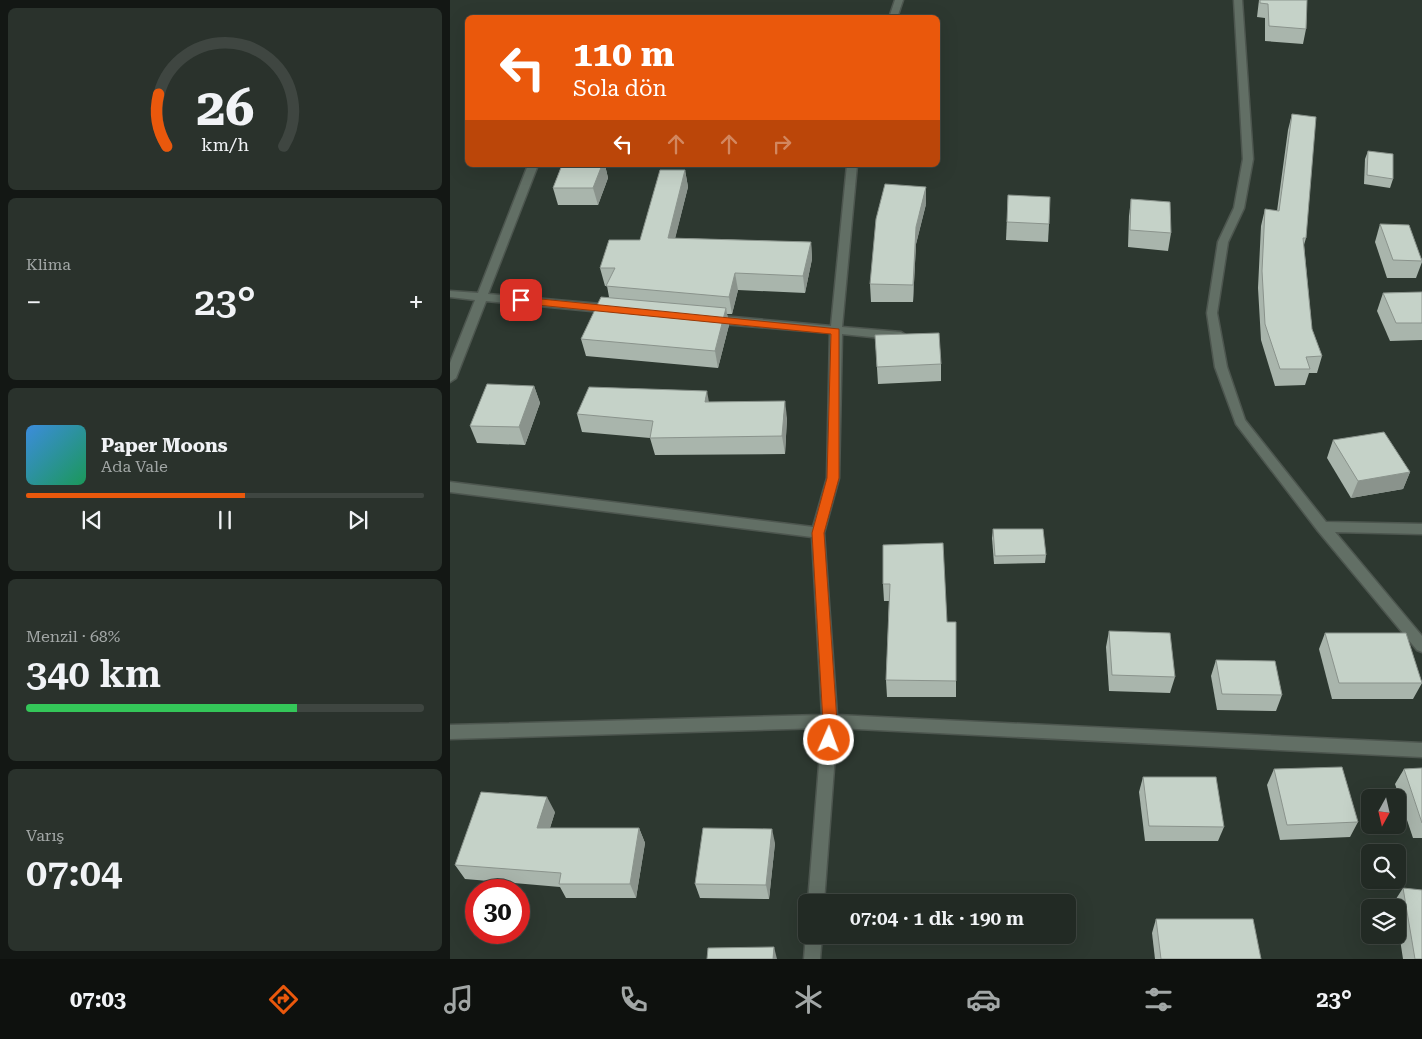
<!DOCTYPE html>
<html lang="tr">
<head>
<meta charset="utf-8">
<style>
  :root { --surface:#222a24; --page:#2a322c; --text:#f1f3f6; --muted:#a2a7a6; --line:#3f4641; --accent:#ea580c }
  body { margin:0; font-family:"Roboto Serif",serif; background:var(--page); color:var(--text); height:100vh; display:flex; flex-direction:column; font-size:19px; white-space:nowrap }
  * { box-sizing:border-box; margin:0 }
  p { font-size:16px; color:var(--muted) }
  .icon { flex:none; width:28px; height:28px; fill:none; stroke:currentColor; stroke-width:2; stroke-linecap:round; stroke-linejoin:round }
  .map { position:relative; flex:1; overflow:hidden }
  .details { display:flex; flex-direction:column; gap:8px; padding:8px; background:#131714; width:450px }
  .details>* { flex:none }
  .guide { position:absolute; left:15px; top:15px; width:475px; height:152px; border-radius:8px; box-shadow:0 5px 20px #0002,0 0 0 1px var(--line); background:#ea580c; color:#fff; overflow:hidden }
  .needle { width:32px; rotate:188deg }
  .controls { position:absolute; left:911px; top:789px; display:grid; gap:10px }
  .controls a { display:grid; place-items:center; width:45px; height:45px; border-radius:8px; background:var(--surface); box-shadow:0 5px 20px #0002,0 0 0 1px var(--line); font-size:25px }
  .speed { position:absolute; left:15px; top:879px; display:flex; gap:10px; font-size:25px; font-weight:700; text-align:center }
  .speed>* { display:grid; place-content:center; width:65px; height:65px; border-radius:50%; background:var(--surface); box-shadow:0 5px 20px #0002,0 0 0 1px var(--line); line-height:1 }
  .speed .limit { border:8px solid #d22; background:#fff; color:#111 }
  .pin { position:absolute; display:grid; place-items:center; width:42px; height:42px; color:#fff; margin:-21px; border-radius:10px; box-shadow:0 2px 8px #0006 }
  .me { position:absolute; width:55px; margin:-28px; rotate:2deg; stroke-linejoin:round; filter:drop-shadow(0 0 4px #0008) }
  .turn { display:flex; align-items:center; gap:18px; height:105px; padding:0 25px; font-size:22px }
  .turn .icon { width:65px; height:65px; stroke-width:2.5 }
  .turn b { display:block; font-size:35px; line-height:42px }
  .lanes { display:flex; align-items:center; height:48px; padding:0 25px; background:#0003; justify-content:center; gap:25px; direction:ltr }
  .lanes .off { opacity:.35 }
  .big { font-size:38px; font-weight:600; line-height:1.1 }
  .details .widget { flex:1; display:flex; flex-direction:column; justify-content:center; gap:8px; min-width:0; padding:0 18px; border-radius:8px; background:var(--page) }
  .details .dial { align-items:center; gap:0 }
  .dial svg { height:130px; overflow:visible; fill:none; stroke:var(--line); stroke-width:7; stroke-linecap:round; text-anchor:middle }
  .dial text { fill:var(--text); stroke:none }
  .song { display:flex; align-items:center; gap:15px }
  .cover { width:60px; height:60px; border-radius:8px; background:linear-gradient(135deg,hsl(210 70% 55%),hsl(150 70% 35%)) }
  .played { height:5px; border-radius:2px; background:linear-gradient(90deg,var(--accent) 55%,var(--line) 55%) }
  .keys { display:flex; justify-content:space-around; direction:ltr }
  .heat { display:flex; justify-content:space-between; align-items:center; font-size:28px; direction:ltr }
  .charge { height:8px; border-radius:4px; background:linear-gradient(90deg,#34c759 68%,var(--line) 0) }
  .trip { position:absolute; left:348px; top:894px; width:278px; height:50px; border-radius:8px; background:var(--surface); box-shadow:0 5px 20px #0002,0 0 0 1px var(--line); font-weight:600; line-height:50px; text-align:center }
  .dock { display:flex; height:80px; justify-content:space-around; align-items:center; background:#0e110e; color:var(--muted) }
  .dock .icon { width:35px; height:35px }
  .dock .current { color:var(--accent) }
  .dock b { font-size:22px; color:var(--text) }
  main { display:flex; flex:1; min-height:0 }
  .map>svg:first-child { display:block }
</style>
</head>
<body>
<main>
<section class="details">
<div class="widget dial"><svg viewBox="0 0 100 80">
<path d="M14 69A42 42 0 1 1 86 69"/>
<path d="M14 69A42 42 0 0 1 9 37" stroke="#ea580c"/>
<text x="50" y="56" font-size="32" font-weight="700">26</text>
<text x="50" y="72" font-size="11">km/h</text>
</svg></div>
<div class="widget"><p>Klima</p>
<div class="heat"><a>−</a><b class="big">23°</b><a>+</a></div>
</div>
<div class="widget">
<div class="song"><i class="cover"></i><div><b>Paper Moons</b><p>Ada Vale</p></div></div>
<div class="played"></div>
<div class="keys"><svg class="icon" aria-label="previous" viewBox="0 0 24 24"><path d="M18 5L8 12l10 7zM5 5v14"/></svg><svg class="icon" aria-label="pause" viewBox="0 0 24 24"><path d="M8 5v14M16 5v14"/></svg><svg class="icon" aria-label="next" viewBox="0 0 24 24"><path d="M6 5l10 7-10 7zM19 5v14"/></svg></div>
</div>
<div class="widget"><p>Menzil · 68%</p><b class="big">340 km</b><div class="charge"></div></div>
<div class="widget"><p>Varış</p><b class="big">07:04</b></div>
</section>
<div class="map">
<svg width="972" height="959" viewBox="0 0 972 959">
  <rect width="100%" height="100%" fill="#2d3830"/>
  <g fill="none" stroke-linecap="round" stroke-linejoin="round">
    <!-- minor casing -->
    <g stroke="#4d564f" stroke-width="3">
      <g id="minor">
        <path d="M445,0H453L447,18H439Z"/>
        <path d="M784,0H792L803,159L794,208L778,242L767,313L777,367L795,420L876,522L972,524V534L885,532L972,636V652L967,650L868,531L786,424L765,367L757,313L768,242L784,208L793,159Z"/>
        <path d="M78,165H88L38,294L162,305L167,309L162,313L36,301L6,378L0,382V363L25,300L0,297V291L28,293Z"/>
        <path d="M397,165H407L392,327L451,332L457,336L451,340L392,334L389,478L374,533L387,715L972,743V757L387,728L374,902H358L372,728L0,739V725L372,715L362,537L0,492V482L363,527L377,478L380,333L261,323L255,319L261,315L381,326Z"/>
        <path d="M356,934L372,935L370,959H354Z"/>
      </g>
    </g>
    <!-- minor -->
    <use href="#minor" fill="#626f65" fill-rule="evenodd"/>
  </g>
  <!-- wall -->
  <g fill="#a9b5ac">
    <path d="M809,0H857L856,29L853,44L815,41V18L807,17Z"/>
    <path d="M842,114L856,238L854,245L862,329L872,356L867,373H859L855,385L825,386L811,340L808,288L811,226L815,209L827,211L838,130Z"/>
    <path d="M918,151L943,179L940,188L914,184L915,159Z"/>
    <path d="M112,165H155L158,178L148,205H108L103,188Z"/>
    <path d="M235,170L238,187L225,238L361,242L362,259L355,293L288,290L282,314H277L279,325L268,368L136,356L131,339L159,297L157,286H155L150,268L190,240Z"/>
    <path d="M558,195L599,224L598,242L556,240Z"/>
    <path d="M681,199L721,233L718,251L678,247L679,216Z"/>
    <path d="M476,204L466,244L463,302H421L420,284Z"/>
    <path d="M930,224L972,259V262L966,278H937L925,242Z"/>
    <path d="M972,292V340L940,341L927,311L933,293Z"/>
    <path d="M425,335L491,364V381L428,384Z"/>
    <path d="M84,386L90,403L75,445L27,443L20,426Z"/>
    <path d="M259,402L337,418L335,454L205,455L200,438L132,432L127,414Z"/>
    <path d="M883,440L960,472L953,489L901,498L877,458Z"/>
    <path d="M543,529L596,555L595,563L544,564L542,538Z"/>
    <path d="M433,545L497,622L506,681V697H437L436,680L439,601H434L433,584Z"/>
    <path d="M659,631L725,677L720,693L659,691L656,647Z"/>
    <path d="M875,633L972,683L963,699H882L869,649Z"/>
    <path d="M766,660L832,695L826,711L767,710L761,676Z"/>
    <path d="M972,768V838H963L945,784L954,769Z"/>
    <path d="M824,769L908,822L900,837L830,840L817,785Z"/>
    <path d="M693,777L774,827L768,841H695L689,792Z"/>
    <path d="M105,812L100,828H189L195,843L186,898H116L110,887L15,879L5,865Z"/>
    <path d="M325,843L319,899L250,898L245,884Z"/>
    <path d="M953,888L972,959H953L948,926V908H945L944,902Z"/>
    <path d="M706,919L811,959H705L702,933Z"/>
  </g>
  <!-- shaded-wall -->
  <g fill="#8a938c">
    <path d="M152,165H155L158,178L148,205L143,188Z"/>
    <path d="M235,170L238,187L221,255L218,238Z"/>
    <path d="M476,187V204L466,244L463,302V285L466,227Z"/>
    <path d="M361,242L362,259L355,293L353,276Z"/>
    <path d="M285,273L288,290L282,314L279,297Z"/>
    <path d="M276,308L279,325L268,368L265,351Z"/>
    <path d="M84,386L90,403L75,445L69,427Z"/>
    <path d="M257,391L260,408L255,402Z"/>
    <path d="M335,401L337,418L335,454L332,436Z"/>
    <path d="M960,472L953,489L901,498L908,481Z"/>
    <path d="M97,797L105,812L95,843L87,828Z"/>
    <path d="M189,828L195,843L186,898L180,884Z"/>
    <path d="M322,829L325,843L319,899L316,885Z"/>
    <path d="M324,947L327,959H323Z"/>
  </g>
  <!-- building -->
  <g fill="#c5d2c8" stroke="#8a938c">
    <path d="M810,0H857L856,29L819,26L818,4L810,3Z"/>
    <path d="M842,114L866,117L856,238H853L862,329L872,356L856,357L860,369H830L815,324L812,271L815,209L829,211Z"/>
    <path d="M918,151L943,154V179L917,175Z"/>
    <path d="M112,165H152L143,188H103Z"/>
    <path d="M210,170H235L218,238L361,242L353,276L285,273L279,297L156,286L165,268H150L159,240H190Z"/>
    <path d="M435,184L476,187L466,227L463,285L420,284L426,219Z"/>
    <path d="M558,195L600,197L599,224L557,222Z"/>
    <path d="M681,199L720,202L721,233L680,230Z"/>
    <path d="M930,224L959,225L972,261L943,260Z"/>
    <path d="M972,292V323H946L933,293Z"/>
    <path d="M151,297L276,308L265,351L131,339Z"/>
    <path d="M489,333L491,364L427,367L425,335Z"/>
    <path d="M37,384L84,386L69,427L20,426Z"/>
    <path d="M139,387L257,391L255,402L335,401L332,436L200,438L203,421L127,414Z"/>
    <path d="M934,432L960,472L908,481L883,440Z"/>
    <path d="M543,529H593L596,555L545,556Z"/>
    <path d="M493,543L497,622H506V681L436,680L440,584H433V545Z"/>
    <path d="M659,631L720,633L725,677L662,675Z"/>
    <path d="M875,633H956L972,683H889Z"/>
    <path d="M766,660L825,661L832,695L772,694Z"/>
    <path d="M892,767L908,822L837,825L824,769Z"/>
    <path d="M972,768V823L954,769Z"/>
    <path d="M693,777H766L774,827L699,826Z"/>
    <path d="M31,792L97,797L87,828H189L180,884H109L111,873L5,865Z"/>
    <path d="M253,828L322,829L316,885L245,884Z"/>
    <path d="M953,888L972,890V959H965Z"/>
    <path d="M706,919H803L811,959H711Z"/>
    <path d="M324,947L323,959H257L258,948Z"/>
  </g>
  <!-- route -->
  <path fill="#ea580c" stroke="#983908" d="M71,297L389,329V478L374,533L387,722L384,744L379,746L374,744L372,740L373,722L362,533L377,478L381,334L67,303V298Z"/>
</svg>
<div class="controls">
<a><svg class="needle" viewBox="-14 -14 28 28"><path d="M0-13l5 13h-10z" fill="#e53935"/><path d="M0 13l5-13h-10z" fill="#a2a7a6"/></svg></a>
<a><svg class="icon" aria-label="search" viewBox="0 0 24 24"><circle cx="10" cy="10" r="6"/><path d="M15 15l6 6"/></svg></a>
<a><svg class="icon" aria-label="layers" viewBox="0 0 24 24"><path d="M12 4l9 5-9 5-9-5zM3 14l9 5 9-5"/></svg></a>
</div>
<div class="speed"><div class="limit">30</div></div>
<div class="pin" style="left:71px;top:300px;background:#d93025"><svg class="icon" aria-label="arrive" viewBox="0 0 24 24"><path d="M6 21V4h12l-3 4 3 4H6"/></svg></div>
<svg class="me" style="left:379px;top:740px" viewBox="-20 -20 40 40"><circle r="17" fill="#ea580c" stroke="#fff" stroke-width="3"/><path d="M0-11L8 9 0 5-8 9z" fill="#fff"/></svg>
<div class="trip">07:04 · 1 dk · 190 m</div>
<div class="guide">
<div class="turn"><svg class="icon" aria-label="left" viewBox="0 0 24 24"><path d="M17 20v-9H6M10 6l-5 5 5 5"/></svg><div><b>110 m</b>Sola dön</div></div>
<div class="lanes"><svg class="icon" aria-label="left" viewBox="0 0 24 24"><path d="M17 20v-9H6M10 6l-5 5 5 5"/></svg><svg class="icon off" aria-label="ahead" viewBox="0 0 24 24"><path d="M12 20V5M6 11l6-6 6 6"/></svg><svg class="icon off" aria-label="ahead" viewBox="0 0 24 24"><path d="M12 20V5M6 11l6-6 6 6"/></svg><svg class="icon off" aria-label="right" viewBox="0 0 24 24"><path d="M7 20v-9h11M14 6l5 5-5 5"/></svg></div>
</div>
</div>
</main>
<nav class="dock">
<b>07:03</b>
<svg class="icon current" aria-label="directions" viewBox="0 0 24 24"><path d="M12 3l9 9-9 9-9-9zM9 14v-3h6M13 9l2 2-2 2"/></svg>
<svg class="icon" aria-label="music" viewBox="0 0 24 24"><path d="M9 18V5l10-2v13"/><circle cx="6" cy="18" r="3"/><circle cx="16" cy="16" r="3"/></svg>
<svg class="icon" aria-label="phone" viewBox="0 0 24 24"><path d="M5 4h4l2 5-3 2q2 4 5 5l2-3 5 2v4C11 20 4 13 5 4z"/></svg>
<svg class="icon" aria-label="climate" viewBox="0 0 24 24"><path d="M12 3v18M4 7l16 10M4 17L20 7"/></svg>
<svg class="icon" aria-label="car" viewBox="0 0 24 24"><path d="M5 17H2v-5l4-1 3-4h7l3 4 3 1v5h-3M9 17h6M6 11h13"/><circle cx="7" cy="17" r="2"/><circle cx="17" cy="17" r="2"/></svg>
<svg class="icon" aria-label="filters" viewBox="0 0 24 24"><path d="M4 7h16M4 17h16"/><circle cx="9" cy="7" r="2"/><circle cx="15" cy="17" r="2"/></svg>
<b>23°</b>
</nav>
</body>
</html>
